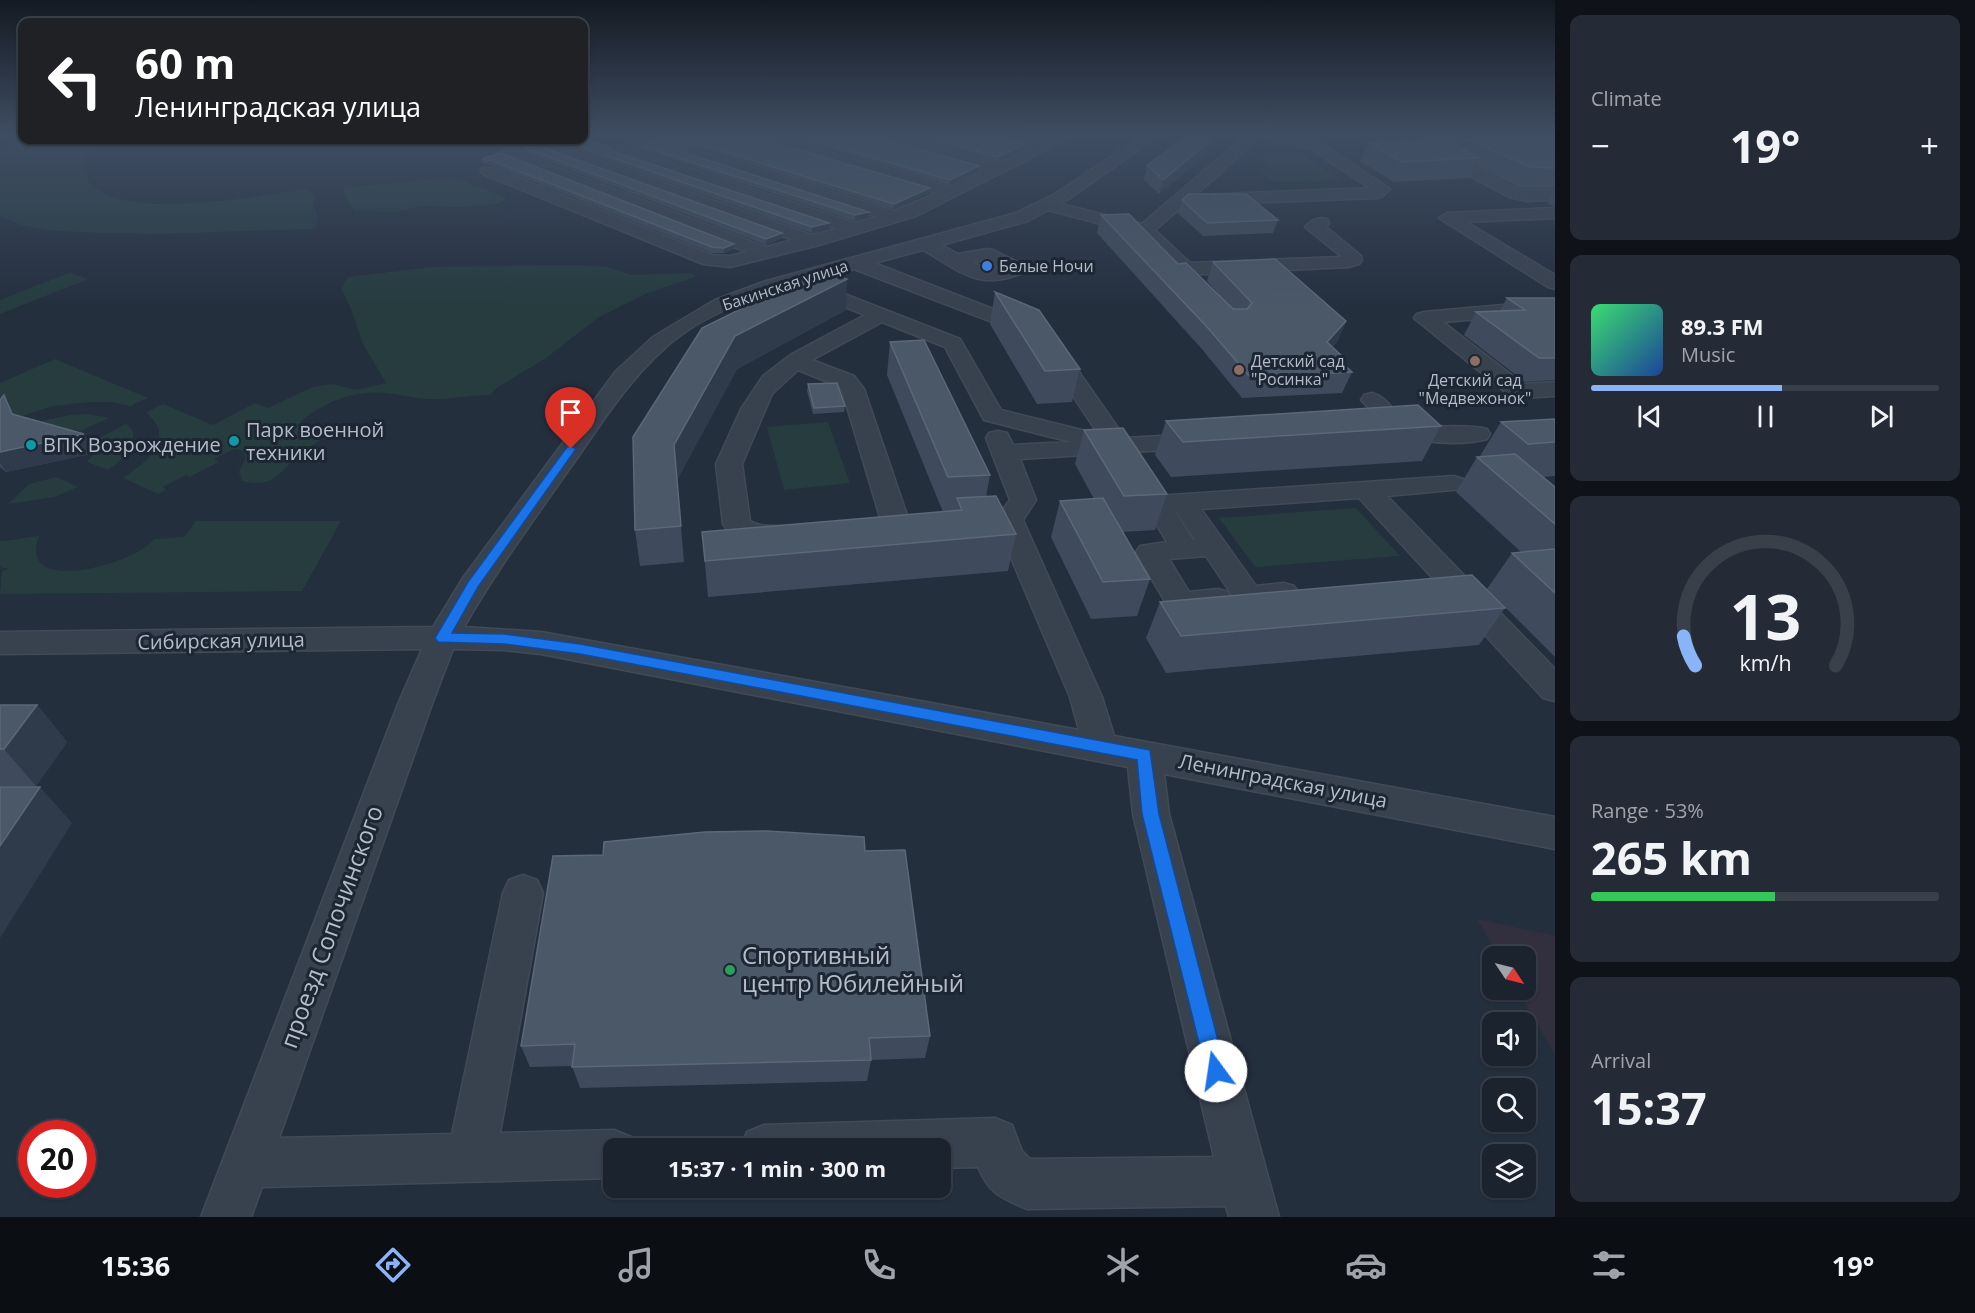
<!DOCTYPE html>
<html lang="en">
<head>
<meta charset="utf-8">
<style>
  :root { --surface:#1b232e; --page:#242b36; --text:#f1f3f6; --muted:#a0a4aa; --line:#39404a; --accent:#8ab4f8 }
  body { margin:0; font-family:"Open Sans",sans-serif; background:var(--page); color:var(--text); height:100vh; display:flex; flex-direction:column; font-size:22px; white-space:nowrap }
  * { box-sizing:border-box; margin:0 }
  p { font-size:20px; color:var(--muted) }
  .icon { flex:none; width:33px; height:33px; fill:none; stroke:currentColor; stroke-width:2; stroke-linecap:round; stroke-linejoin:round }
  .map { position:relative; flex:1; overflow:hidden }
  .sheet { display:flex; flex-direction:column; gap:15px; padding:15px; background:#0f1319; width:420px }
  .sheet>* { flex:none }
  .top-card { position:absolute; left:18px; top:18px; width:570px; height:126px; border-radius:12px; box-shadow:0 2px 4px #0004,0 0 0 2px var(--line); background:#202124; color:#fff; overflow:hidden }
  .needle { width:39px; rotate:125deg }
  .controls { position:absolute; left:1482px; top:946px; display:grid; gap:12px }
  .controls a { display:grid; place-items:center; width:54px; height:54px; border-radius:12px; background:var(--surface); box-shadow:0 2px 4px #0004,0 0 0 2px var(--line); font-size:30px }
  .speed { position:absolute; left:18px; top:1120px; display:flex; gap:12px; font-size:30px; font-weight:700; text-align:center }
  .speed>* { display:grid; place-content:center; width:78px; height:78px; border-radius:50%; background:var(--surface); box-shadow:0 2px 4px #0004,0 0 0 2px var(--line); line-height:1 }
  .speed .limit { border:9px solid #d22; background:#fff; color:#111 }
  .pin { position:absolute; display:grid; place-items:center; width:51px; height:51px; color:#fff; margin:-62px -26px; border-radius:50% 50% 50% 0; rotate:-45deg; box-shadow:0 0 6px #0007 }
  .pin .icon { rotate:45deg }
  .me { position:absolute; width:66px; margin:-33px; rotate:346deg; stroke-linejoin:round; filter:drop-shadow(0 0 4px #0008) }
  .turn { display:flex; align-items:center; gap:21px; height:126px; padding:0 18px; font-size:27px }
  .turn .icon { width:78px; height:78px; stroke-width:2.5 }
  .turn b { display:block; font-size:42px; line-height:51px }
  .big { font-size:45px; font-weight:700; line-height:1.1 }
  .sheet .tile { flex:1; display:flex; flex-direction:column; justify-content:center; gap:9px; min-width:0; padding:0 21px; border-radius:12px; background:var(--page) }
  .sheet .dial { align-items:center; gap:0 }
  .dial svg { height:156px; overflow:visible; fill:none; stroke:var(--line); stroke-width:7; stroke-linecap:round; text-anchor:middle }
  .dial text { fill:var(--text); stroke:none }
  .song { display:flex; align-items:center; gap:18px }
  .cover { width:72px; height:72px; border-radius:9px; background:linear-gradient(135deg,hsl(140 70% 55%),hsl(220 70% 35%)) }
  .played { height:6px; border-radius:3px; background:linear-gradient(90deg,var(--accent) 55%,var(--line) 55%) }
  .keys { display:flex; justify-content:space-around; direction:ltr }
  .heat { display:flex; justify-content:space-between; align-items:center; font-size:33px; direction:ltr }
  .charge { height:9px; border-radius:4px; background:linear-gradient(90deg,#34c759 53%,var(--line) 0) }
  .trip { position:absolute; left:603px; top:1138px; width:348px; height:60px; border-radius:12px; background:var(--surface); box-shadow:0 2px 4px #0004,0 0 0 2px var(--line); font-weight:700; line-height:60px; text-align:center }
  .tab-bar { display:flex; height:96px; justify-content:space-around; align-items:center; background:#0b0e12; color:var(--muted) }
  .tab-bar .icon { width:42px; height:42px }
  .tab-bar .selected { color:var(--accent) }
  .tab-bar b { font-size:27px; color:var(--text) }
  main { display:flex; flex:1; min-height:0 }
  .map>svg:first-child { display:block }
</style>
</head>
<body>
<main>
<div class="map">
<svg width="1555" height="1217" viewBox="0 0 1555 1217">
  <rect width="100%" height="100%" fill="#242f3e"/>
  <!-- medical -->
  <path fill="#32303f" d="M1477,919L1555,936V1055L1518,990H1526V957H1499Z"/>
  <!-- green -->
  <g fill="#263c3f">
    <path d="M22,138L101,140L85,156C85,161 83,170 85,174C105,227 263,194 306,190L313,193L315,197L313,204L317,215L316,227L310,229L156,234L102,233L54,231L21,225L0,216V147Z"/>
    <path d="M1305,156L1342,180L1273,182L1256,169L1271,168L1256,157Z"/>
    <path d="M455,178L505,197V200L500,203L463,207L419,206L397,212L354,211L343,192L345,187Z"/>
    <path d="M572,265L607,267L632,275L692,273L695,277L645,294L599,317L546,358L498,387L490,395C469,395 447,400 426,399C412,398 399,394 385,393C354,390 324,402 300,422L303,429L319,437L320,440C312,446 304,452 296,458C276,475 273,488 242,481L239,472L246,457L241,450L234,449L214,459L219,462L189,477L186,475L163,487L166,490L158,494L123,478C137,468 162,453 159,432C159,425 151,418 147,412L163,404L213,425L255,403L268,408L313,387L332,384L356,390L386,383L363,344L350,306L341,289L348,277L433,267Z"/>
    <path d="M69,273L88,279L0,314V300Z"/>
    <path d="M55,359L148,398L130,406L111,402H89L53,406L0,423L6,403L11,400L0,402V383Z"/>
    <path d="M87,414L109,418L80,431L62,430L27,424L70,415Z"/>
    <path d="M828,422L850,483L784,490L767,427Z"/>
    <path d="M126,424L133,431C134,451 123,459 108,470L87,462L99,448L97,439Z"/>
    <path d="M57,477L78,487L54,497L8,504L29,484Z"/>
    <path d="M1356,508L1400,556L1255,567L1219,518Z"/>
    <path d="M196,521H341L302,591L0,594L2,572L9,568H2L0,565V541C14,541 25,537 39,536C15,596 134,566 154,539L184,537Z"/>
  </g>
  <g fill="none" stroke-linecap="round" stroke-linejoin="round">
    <!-- minor casing -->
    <g stroke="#414a57" stroke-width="3">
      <g id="minor">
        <path d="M653,136H677L675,139L634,150L855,223L877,217L689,157L687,154L689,151H699L894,211L937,193L751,139L749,136H773L950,187L985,170L872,139L870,136H894L998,164L1031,148L994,139L992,136H1018L1043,142L1055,136H1074L916,216L819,245L730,267L703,264L483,174L480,171L483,168H493L712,255L730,256L747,252L503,157L501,154C509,141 533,141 547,142L812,235L837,229L623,156L621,154L613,153L611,150L613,147ZM531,149L545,150L793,240L766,247L519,153Z"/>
        <path d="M1142,136H1159L1061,204L1142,224L1245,136H1261L1196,195L1370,188L1312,150L1266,139L1264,136H1290L1322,144L1390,189L1383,196L1377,198L1184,205L1155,230L1190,263L1342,257L1305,227C1311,220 1319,217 1327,219L1329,223L1326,227L1361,256L1362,260L1359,264L1349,267L1185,275L1178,273L1139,234L1048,210L1028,221L941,245L958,254L987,249L993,250L1019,263L1021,267L1020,274C977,291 959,270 923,250L874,263L1045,329L1054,336L1125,438L1198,434L1207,436L1210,441L1207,446L1198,448L1020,459L1036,500L1023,520L1102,697L1114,736L1555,817V849L1164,774L1169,814L1279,1217H1229L1226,1206L1027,1209C1000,1197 990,1195 978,1167L940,1168V1149H740L747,1132L764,1125L995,1118L1012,1125L1022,1151L1030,1159L1214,1157L1133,814L1128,767L541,654L504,650L453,649L432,704L279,1138L452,1134L503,893L509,880L523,875L537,880L543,893L500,1133L614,1130L631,1137L636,1149H614V1178L262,1187L251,1217H201L398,704L422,649L0,654V632L433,627L463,578L616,371L653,337L715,300L763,282L1016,213L1055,194ZM985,260L1001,268L987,270L973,262ZM854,269L1031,337L1039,344L1098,434L1001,410L960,339L811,281ZM801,283L799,286L802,290L865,315L792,354L763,376L741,409L716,464L723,524L727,530L737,537L758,543L792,540L796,534L792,528C778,524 762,529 750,521L742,464L772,394L798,370L838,386L842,390L882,524L886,530L896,532L906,530L910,524L864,389L854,376L812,360L882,322L945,347L984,420L1071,442L1013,445L1007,433L998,431L989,433L986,438L1010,500L995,520L1070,697L1079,730L541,632L464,627C495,572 533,521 570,468C600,426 627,381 666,347C703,314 755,296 801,283Z"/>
        <path d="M1458,160L1519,190H1555V200L1527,201L1509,197L1453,167L1451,164Z"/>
        <path d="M1555,208V218L1466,222L1555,275V289L1548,287L1439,218L1447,213Z"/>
        <path d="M1555,302V315L1543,318L1503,317L1443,322L1523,384L1555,382V396L1518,398L1510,396L1414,318L1417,314L1424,312L1503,305L1541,306Z"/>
        <path d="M1372,393C1389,397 1396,419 1412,423C1436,430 1463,423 1487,429L1490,434L1487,439C1457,447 1417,441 1388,434L1384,429L1386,426L1361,400L1364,395Z"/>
        <path d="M1454,476L1463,479L1467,484L1463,489L1387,496L1555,669V701L1543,698L1359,498L1201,509L1256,586L1284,583L1294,586L1299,593L1294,600C1277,605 1255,609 1238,604L1206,556L1169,559L1189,592L1218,589L1228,592L1233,599L1228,606L1181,613L1170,610L1136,552L1140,546L1167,542L1144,504L1148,498L1157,496ZM1175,511H1176L1195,540H1193Z"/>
      </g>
    </g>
    <!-- minor -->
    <use href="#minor" fill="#38414e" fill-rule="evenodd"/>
  </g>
  <!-- wall -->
  <g fill="#3f4b5c">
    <path d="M670,136L929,193L894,209L700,149H689L686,151L688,154L869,212V217L855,221L642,150L641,146Z"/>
    <path d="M782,136H872L979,166V171L950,185Z"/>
    <path d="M904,136H994L1024,149L998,162Z"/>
    <path d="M1029,136H1050L1043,140Z"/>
    <path d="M1555,136V207L1547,203L1555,188H1520L1475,166L1470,178L1394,182L1360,161L1368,142Z"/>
    <path d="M564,141L612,151L829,229L812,233L565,146Z"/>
    <path d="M525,148L782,238L766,245L526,153Z"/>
    <path d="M500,153L734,244V249L724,253H712L494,166L482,163L481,159Z"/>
    <path d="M1208,153L1159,194L1144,180L1147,165Z"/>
    <path d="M1182,200L1278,220L1273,233L1203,236L1178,213Z"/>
    <path d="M1101,215L1178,264L1231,308L1207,281L1213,262L1346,321L1337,342L1332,347L1343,357L1341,362L1352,372L1342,393L1242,398L1201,348L1097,233Z"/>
    <path d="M995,292L1080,369L1072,402L1037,404L990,324Z"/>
    <path d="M1507,298H1555V380L1525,382L1464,335L1476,312L1500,311Z"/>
    <path d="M846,310L737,369L677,480L684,562L640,566L635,530L702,328Z"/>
    <path d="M890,342L990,475L986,497L1016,534L1008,571L708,597L702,532L943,512L887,375Z"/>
    <path d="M808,384L845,406L844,412L813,414L807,391Z"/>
    <path d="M0,400L16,415L84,434L95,453L6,472L0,467Z"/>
    <path d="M1555,419V476L1543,477L1555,487V657L1487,589L1512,553L1521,552L1456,492L1477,457L1480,456L1501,422Z"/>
    <path d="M1166,421L1441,426L1422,461L1171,477L1155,455Z"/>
    <path d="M1084,430L1167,494L1155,530L1122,532L1150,579L1137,616L1091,619L1051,537L1060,501L1094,499L1075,464Z"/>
    <path d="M1160,602L1505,608L1479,645L1166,673L1146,638Z"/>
    <path d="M0,705H37L67,742L36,786H0Z"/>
    <path d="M865,851L930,1036L925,1058L871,1060L867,1081L580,1088L572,1066L530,1067L521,1046Z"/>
  </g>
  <!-- shaded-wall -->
  <g fill="#2f3b4b">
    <path d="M1043,136H1050L1043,140Z"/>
    <path d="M1212,139L1208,153L1159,194L1163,180Z"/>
    <path d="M1468,139L1459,158L1456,159L1459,142Z"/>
    <path d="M689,144V149L685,153V148Z"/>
    <path d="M1025,144L1024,149L998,162V157Z"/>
    <path d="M979,166V171L950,185V180Z"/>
    <path d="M930,188L929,193L894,209V204Z"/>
    <path d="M869,212V217L855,221V215Z"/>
    <path d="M829,223V229L812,233V227Z"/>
    <path d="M782,233V238L766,245V239Z"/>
    <path d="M734,244V249L724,253V248Z"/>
    <path d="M847,279L846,310L737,369L677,480L684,562L674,445L735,336Z"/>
    <path d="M1346,321L1337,342L1318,363L1327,342Z"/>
    <path d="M4,395L15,414L24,433L12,414Z"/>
    <path d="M84,434L95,453L6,472L0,463V452Z"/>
    <path d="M37,705L67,742L36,786L4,749Z"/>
    <path d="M40,787L72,823L0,938V846Z"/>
  </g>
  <!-- building -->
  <g fill="#4b5868" stroke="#5c6777" stroke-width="1.5">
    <path d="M670,136H750L930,188L894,204L699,144H689L685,148L688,154L869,212L855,215L641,146Z"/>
    <path d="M798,136H872L979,166L950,180Z"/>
    <path d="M921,136H994L1025,144L998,157Z"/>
    <path d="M1186,136H1210L1212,139L1163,180L1147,165Z"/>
    <path d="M1507,136H1555V168L1530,167L1468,139L1459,142L1458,146L1479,158L1402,162L1368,142Z"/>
    <path d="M584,139L609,147L612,151L829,223L812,227L564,141L570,140H584Z"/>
    <path d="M525,148H544L782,233L766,239Z"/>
    <path d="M500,153L734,244L724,248L712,247L493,161L481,159Z"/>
    <path d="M1189,194H1246L1278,220L1207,223L1182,200Z"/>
    <path d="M1129,214L1178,264L1186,263L1233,309H1247L1252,303L1213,262L1275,259L1346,321L1327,342L1343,357H1336L1352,372L1250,377L1208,328L1101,215Z"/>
    <path d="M822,269L847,279L735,336L674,445L681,526L635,530L633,437L702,328Z"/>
    <path d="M995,292L1039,310L1080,369L1045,371Z"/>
    <path d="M1507,298H1555V358H1539L1476,312L1525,310Z"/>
    <path d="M924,340L990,475L948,477L890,342Z"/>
    <path d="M837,383L845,406L814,408L808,384Z"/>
    <path d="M4,395L12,414L84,434L0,452V400Z"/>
    <path d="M1418,405L1441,426L1183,442L1166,421Z"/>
    <path d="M1555,419V442L1528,444L1501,422Z"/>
    <path d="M1123,428L1167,494L1124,496L1084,430Z"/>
    <path d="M1515,454L1555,487V524L1477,457Z"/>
    <path d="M996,496L1016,534L705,561L702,532L962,510L957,498Z"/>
    <path d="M1103,498L1150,579L1103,582L1060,501Z"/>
    <path d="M1554,549L1555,550V593L1512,553Z"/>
    <path d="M1472,575L1505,608L1181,636L1160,602Z"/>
    <path d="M0,705H37L4,749H0Z"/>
    <path d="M0,787H40L0,846Z"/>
    <path d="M767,831L864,837L865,851L905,850L930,1036L869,1038L871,1060L572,1067L575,1044L521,1046L553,856L603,855L604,842L705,832Z"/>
  </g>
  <!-- sky -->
  <linearGradient id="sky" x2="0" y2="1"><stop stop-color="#141a22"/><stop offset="0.44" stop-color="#3f4d63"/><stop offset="1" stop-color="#3f4d63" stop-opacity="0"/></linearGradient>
  <rect width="1555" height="307" fill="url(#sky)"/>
  <!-- route -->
  <path fill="#1a73e8" stroke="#114b97" stroke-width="1.5" d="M571,446L576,449L478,587L452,633L504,634L580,644L1150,750L1159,814L1226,1071L1223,1078L1216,1081L1209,1078L1206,1071L1142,814L1137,760L580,654L504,644L438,642L435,638L468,582L567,447Z"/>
  <!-- markers -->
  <circle fill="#3f7fe0" stroke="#1d2633" stroke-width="2" cx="987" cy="266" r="6"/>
  <g fill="#8d6e63" stroke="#1d2633" stroke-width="2">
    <circle cx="1475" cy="361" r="6"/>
    <circle cx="1239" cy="370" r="6"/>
  </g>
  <g fill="#0f9aa8" stroke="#1d2633" stroke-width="2">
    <circle cx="234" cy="441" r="6"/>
    <circle cx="31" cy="445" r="6"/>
  </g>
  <circle fill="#2e9e5b" stroke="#1d2633" stroke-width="2" cx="730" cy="970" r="6"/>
  <g text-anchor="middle" stroke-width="6" stroke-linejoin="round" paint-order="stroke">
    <!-- far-poi labels -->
    <g font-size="16" fill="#b4bcc9" stroke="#1d2633" text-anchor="start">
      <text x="999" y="272">Белые Ночи</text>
      <text x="1251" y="367">Детский сад<tspan x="1251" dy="18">"Росинка"</tspan></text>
      <text x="1475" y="386" text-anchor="middle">Детский сад<tspan x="1475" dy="18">"Медвежонок"</tspan></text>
    </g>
    <!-- far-street labels -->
    <g font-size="16" fill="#b4bcc9" stroke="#1d2633">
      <text transform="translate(785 285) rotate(-18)" y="6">Бакинская улица</text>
    </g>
    <!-- poi labels -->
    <g font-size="20" fill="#b4bcc9" stroke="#1d2633" text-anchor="start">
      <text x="246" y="437">Парк военной<tspan x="246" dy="23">техники</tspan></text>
      <text x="43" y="452">ВПК Возрождение</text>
    </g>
    <!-- street labels -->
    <g font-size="20" fill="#b4bcc9" stroke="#1d2633">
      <text transform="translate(221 641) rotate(-1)" y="7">Сибирская улица</text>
      <text transform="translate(1283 781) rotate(11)" y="7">Ленинградская улица</text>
    </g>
    <!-- near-street labels -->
    <g font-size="24" fill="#b4bcc9" stroke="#1d2633">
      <text transform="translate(332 927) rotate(-70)" y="8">проезд Сопочинского</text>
    </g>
    <!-- near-poi labels -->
    <g font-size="24" fill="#b4bcc9" stroke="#1d2633" text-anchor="start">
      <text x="742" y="964">Спортивный<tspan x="742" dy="28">центр Юбилейный</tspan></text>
    </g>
  </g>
</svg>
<div class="controls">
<a><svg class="needle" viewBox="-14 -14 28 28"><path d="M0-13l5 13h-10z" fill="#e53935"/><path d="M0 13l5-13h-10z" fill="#a0a4aa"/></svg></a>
<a><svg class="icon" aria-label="sound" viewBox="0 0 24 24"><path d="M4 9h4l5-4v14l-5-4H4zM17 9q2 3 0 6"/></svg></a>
<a><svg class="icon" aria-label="search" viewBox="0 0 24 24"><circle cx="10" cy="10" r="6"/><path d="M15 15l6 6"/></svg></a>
<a><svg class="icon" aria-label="layers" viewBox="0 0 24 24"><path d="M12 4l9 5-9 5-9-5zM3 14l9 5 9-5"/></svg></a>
</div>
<div class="speed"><div class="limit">20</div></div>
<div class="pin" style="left:571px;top:449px;background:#d93025"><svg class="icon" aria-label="arrive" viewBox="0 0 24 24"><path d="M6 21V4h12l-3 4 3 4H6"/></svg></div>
<svg class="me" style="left:1216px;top:1071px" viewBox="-20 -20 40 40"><circle r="19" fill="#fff"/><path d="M0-13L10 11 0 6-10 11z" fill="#1a73e8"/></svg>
<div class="trip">15:37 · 1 min · 300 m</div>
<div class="top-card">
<div class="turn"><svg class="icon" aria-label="left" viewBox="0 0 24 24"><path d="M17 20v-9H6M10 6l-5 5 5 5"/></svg><div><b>60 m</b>Ленинградская улица</div></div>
</div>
</div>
<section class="sheet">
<div class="tile"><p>Climate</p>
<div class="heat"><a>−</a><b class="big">19°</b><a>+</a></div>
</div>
<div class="tile">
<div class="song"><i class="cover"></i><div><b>89.3 FM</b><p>Music</p></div></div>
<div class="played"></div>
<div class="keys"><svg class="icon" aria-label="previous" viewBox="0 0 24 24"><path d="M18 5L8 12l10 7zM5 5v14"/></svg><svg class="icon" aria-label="pause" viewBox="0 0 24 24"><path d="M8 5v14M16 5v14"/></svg><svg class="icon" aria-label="next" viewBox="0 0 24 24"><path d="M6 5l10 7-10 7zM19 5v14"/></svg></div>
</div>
<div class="tile dial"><svg viewBox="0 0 100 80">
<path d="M14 69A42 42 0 1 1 86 69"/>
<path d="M14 69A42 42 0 0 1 8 54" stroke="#8ab4f8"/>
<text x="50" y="56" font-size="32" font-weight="700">13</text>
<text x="50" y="72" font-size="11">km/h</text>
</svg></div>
<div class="tile"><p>Range · 53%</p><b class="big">265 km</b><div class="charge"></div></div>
<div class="tile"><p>Arrival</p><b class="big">15:37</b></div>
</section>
</main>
<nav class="tab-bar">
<b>15:36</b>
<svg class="icon selected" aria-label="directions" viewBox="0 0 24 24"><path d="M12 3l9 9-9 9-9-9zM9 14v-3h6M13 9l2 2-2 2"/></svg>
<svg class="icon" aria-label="music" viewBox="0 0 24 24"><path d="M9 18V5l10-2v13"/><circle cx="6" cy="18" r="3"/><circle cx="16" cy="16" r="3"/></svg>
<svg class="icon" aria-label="phone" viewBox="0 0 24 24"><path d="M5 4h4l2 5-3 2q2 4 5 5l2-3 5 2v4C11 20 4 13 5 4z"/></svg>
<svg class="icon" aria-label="climate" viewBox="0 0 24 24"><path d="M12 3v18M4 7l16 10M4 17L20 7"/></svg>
<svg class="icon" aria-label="car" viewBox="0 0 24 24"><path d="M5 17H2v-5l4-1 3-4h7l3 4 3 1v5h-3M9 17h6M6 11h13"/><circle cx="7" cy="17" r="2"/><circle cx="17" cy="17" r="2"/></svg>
<svg class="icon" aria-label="filters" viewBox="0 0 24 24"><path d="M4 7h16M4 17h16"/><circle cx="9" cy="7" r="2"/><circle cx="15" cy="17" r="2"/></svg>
<b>19°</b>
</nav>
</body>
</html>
